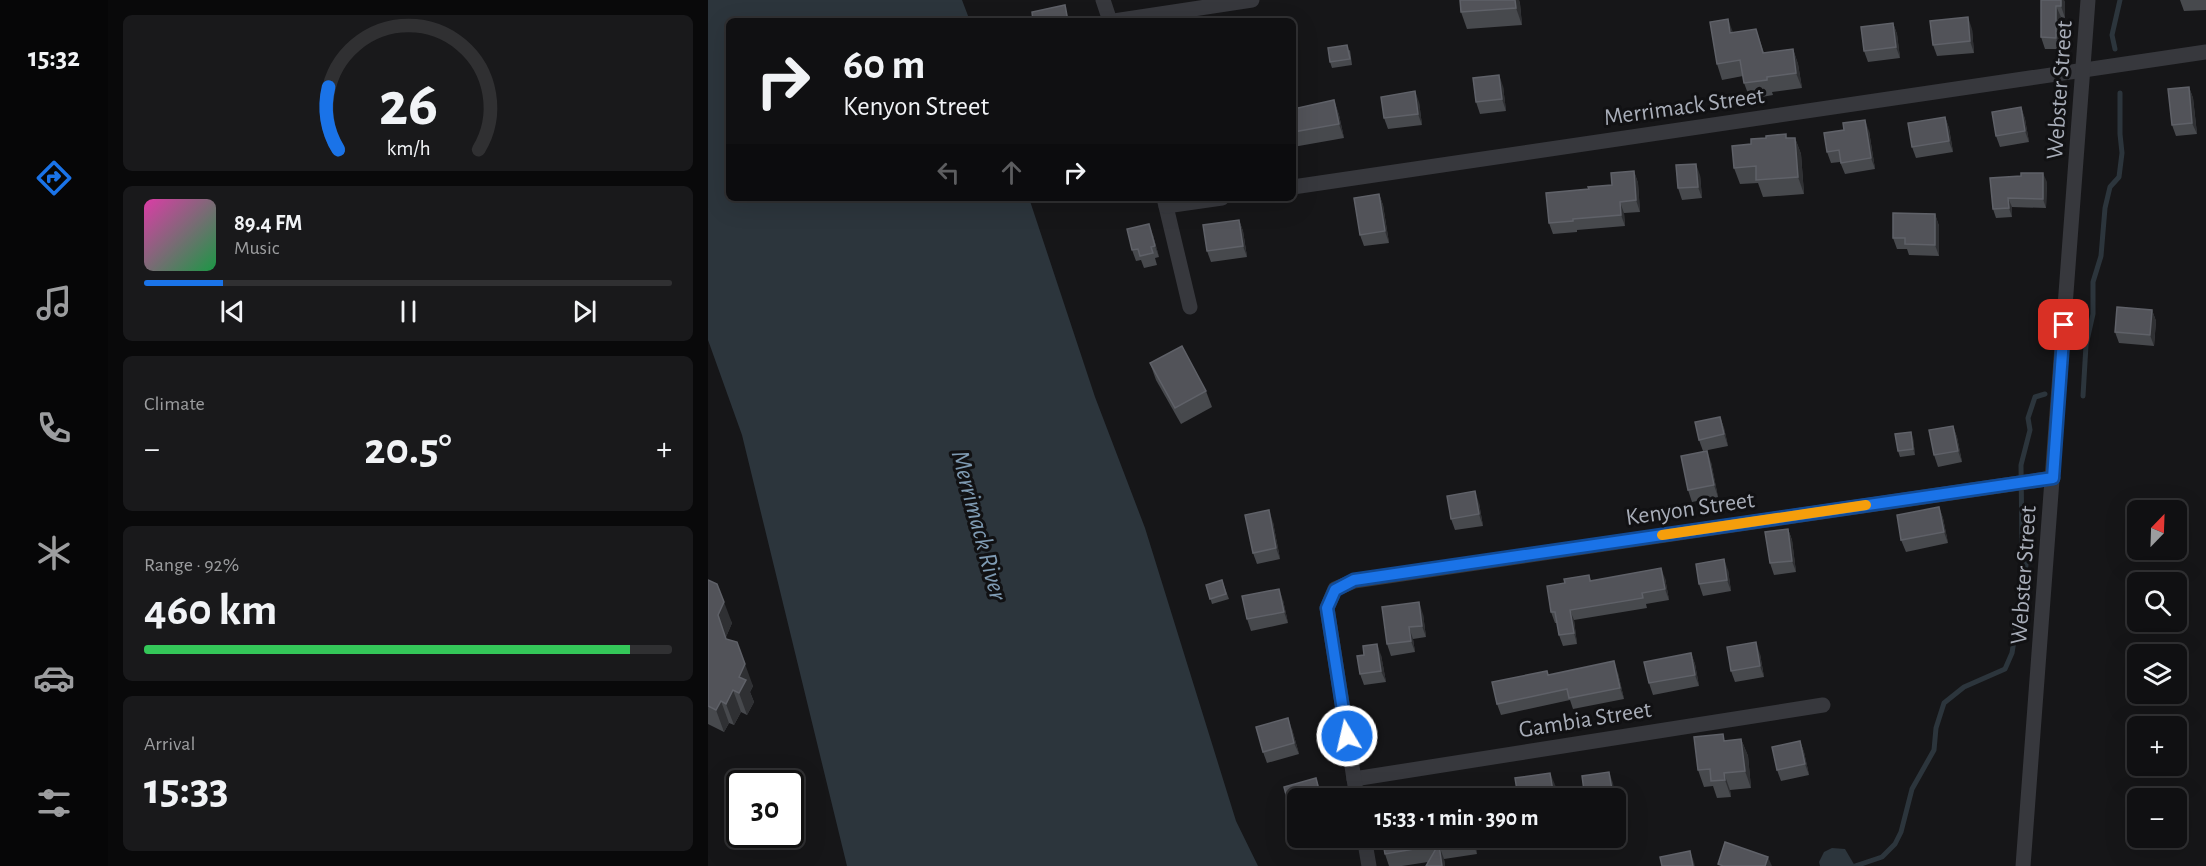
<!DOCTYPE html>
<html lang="en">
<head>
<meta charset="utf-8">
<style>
  :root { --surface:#101012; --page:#19191b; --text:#f1f3f6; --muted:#9c9d9f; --line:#303032; --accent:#1a73e8 }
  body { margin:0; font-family:"Alegreya Sans",sans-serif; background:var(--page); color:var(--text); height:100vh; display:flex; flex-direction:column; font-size:22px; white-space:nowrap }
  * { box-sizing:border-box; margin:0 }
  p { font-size:20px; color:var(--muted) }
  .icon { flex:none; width:33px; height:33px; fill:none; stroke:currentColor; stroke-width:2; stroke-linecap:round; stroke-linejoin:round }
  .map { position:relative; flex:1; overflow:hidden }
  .sheet { display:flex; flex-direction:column; gap:15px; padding:15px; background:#09090a; width:600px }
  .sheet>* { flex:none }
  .banner { position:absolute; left:18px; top:18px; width:570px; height:183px; border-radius:9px; box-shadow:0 6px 24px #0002,0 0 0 2px var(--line); background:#101012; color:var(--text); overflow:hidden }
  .needle { width:39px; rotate:23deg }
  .buttons { position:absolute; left:1419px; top:500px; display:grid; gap:12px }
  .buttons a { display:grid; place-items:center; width:60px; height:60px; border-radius:9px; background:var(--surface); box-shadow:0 6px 24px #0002,0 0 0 2px var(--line); font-size:30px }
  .speed { position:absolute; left:18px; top:770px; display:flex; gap:12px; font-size:30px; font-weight:700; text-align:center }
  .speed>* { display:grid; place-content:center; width:78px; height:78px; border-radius:50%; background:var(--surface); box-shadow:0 6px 24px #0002,0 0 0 2px var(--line); line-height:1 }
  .speed .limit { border:3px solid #111; border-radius:9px; background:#fff; color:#111 }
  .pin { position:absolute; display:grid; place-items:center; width:51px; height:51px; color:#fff; margin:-26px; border-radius:12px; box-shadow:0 3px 9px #0006 }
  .me { position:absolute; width:66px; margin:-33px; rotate:351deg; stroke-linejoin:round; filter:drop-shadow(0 0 4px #0008) }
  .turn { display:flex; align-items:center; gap:21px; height:126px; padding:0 18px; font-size:27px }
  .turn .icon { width:78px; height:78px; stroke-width:2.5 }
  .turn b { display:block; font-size:42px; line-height:51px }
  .lanes { display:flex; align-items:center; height:57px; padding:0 18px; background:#0003; justify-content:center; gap:30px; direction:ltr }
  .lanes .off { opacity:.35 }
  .big { font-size:45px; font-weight:700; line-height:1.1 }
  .sheet .card { flex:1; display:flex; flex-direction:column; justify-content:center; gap:9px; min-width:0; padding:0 21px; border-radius:9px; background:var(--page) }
  .sheet .dial { align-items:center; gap:0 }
  .dial svg { height:156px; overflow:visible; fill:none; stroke:var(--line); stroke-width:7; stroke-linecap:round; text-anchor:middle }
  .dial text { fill:var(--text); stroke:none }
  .song { display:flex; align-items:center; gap:18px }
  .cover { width:72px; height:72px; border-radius:9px; background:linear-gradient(135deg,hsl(320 70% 55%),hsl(140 70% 35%)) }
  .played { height:6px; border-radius:3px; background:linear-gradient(90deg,var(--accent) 15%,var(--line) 15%) }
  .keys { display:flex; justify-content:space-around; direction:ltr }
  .heat { display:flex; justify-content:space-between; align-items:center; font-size:33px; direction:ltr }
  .charge { height:9px; border-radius:4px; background:linear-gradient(90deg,#34c759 92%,var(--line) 0) }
  .trip { position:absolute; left:579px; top:788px; width:339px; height:60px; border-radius:9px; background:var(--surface); box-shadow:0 6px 24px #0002,0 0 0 2px var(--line); font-weight:700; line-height:60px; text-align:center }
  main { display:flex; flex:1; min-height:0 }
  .tabs { display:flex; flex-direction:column; width:108px; justify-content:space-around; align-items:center; background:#060607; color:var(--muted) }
  .tabs .icon { width:42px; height:42px }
  .tabs .selected { color:var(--accent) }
  .tabs b { font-size:27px; color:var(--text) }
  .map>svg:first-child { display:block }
</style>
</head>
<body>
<main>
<nav class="tabs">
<b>15:32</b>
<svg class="icon selected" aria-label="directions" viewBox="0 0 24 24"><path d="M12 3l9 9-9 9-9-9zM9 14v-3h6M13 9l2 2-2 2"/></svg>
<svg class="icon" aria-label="music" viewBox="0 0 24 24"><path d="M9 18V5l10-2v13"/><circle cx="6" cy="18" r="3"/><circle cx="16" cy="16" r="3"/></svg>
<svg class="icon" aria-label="phone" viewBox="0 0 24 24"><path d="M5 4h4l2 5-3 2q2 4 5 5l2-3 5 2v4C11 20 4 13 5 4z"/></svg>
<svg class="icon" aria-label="climate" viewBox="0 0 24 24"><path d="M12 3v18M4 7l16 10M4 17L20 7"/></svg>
<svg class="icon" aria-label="car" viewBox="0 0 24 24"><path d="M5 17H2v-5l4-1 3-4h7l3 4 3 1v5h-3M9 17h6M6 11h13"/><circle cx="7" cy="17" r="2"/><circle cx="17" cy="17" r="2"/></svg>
<svg class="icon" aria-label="filters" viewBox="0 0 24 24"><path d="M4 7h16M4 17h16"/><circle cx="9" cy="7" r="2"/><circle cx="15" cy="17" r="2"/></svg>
</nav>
<section class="sheet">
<div class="card dial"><svg viewBox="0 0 100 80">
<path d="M14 69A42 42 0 1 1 86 69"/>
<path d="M14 69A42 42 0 0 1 9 37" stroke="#1a73e8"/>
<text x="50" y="56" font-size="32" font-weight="700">26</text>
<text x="50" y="72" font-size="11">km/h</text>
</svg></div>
<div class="card">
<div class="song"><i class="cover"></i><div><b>89.4 FM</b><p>Music</p></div></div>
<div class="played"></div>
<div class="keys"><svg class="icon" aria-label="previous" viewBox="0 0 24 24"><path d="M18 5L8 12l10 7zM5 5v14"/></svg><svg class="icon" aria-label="pause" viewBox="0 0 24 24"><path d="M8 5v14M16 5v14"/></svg><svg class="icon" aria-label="next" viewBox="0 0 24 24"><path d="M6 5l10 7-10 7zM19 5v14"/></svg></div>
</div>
<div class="card"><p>Climate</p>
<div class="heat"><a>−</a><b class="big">20.5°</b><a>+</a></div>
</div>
<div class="card"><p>Range · 92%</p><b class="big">460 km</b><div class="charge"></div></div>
<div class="card"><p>Arrival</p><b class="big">15:33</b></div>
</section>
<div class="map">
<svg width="1498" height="866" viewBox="0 0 1498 866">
  <rect width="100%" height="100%" fill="#161618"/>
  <!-- water -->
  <g fill="#2c353c">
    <path d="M0,0H254L262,21H21V198H321L387,397L437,528L528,821L550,866H139L34,435L0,340Z"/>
    <path d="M1124,848L1137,849L1147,866H1112L1111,862L1116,852Z"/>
  </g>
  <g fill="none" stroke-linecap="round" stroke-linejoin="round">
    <!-- stream -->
    <g stroke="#2c353c" stroke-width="5">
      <path d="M1407,49L1404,35L1412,0"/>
      <path d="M1375,396L1378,345L1385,314V282L1393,256L1397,208L1402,187L1411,177L1414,153L1412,134V93"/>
      <path d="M1147,866L1174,857L1187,844L1193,832L1204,789L1226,750L1228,728L1236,703L1256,687L1297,669L1304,653L1318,565L1314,547L1313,465L1322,430L1320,418L1327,397L1337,394"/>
    </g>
    <!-- street -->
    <g stroke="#37383d" stroke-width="15">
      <path d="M395,0L402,21"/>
      <path d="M406,21L544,0"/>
      <path d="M585,187L1498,52"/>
      <path d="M456,198L482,307"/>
      <path d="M458,206L514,198"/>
      <path d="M646,779L1115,705"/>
      <path d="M649,798L619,608L627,589L646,581L1345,478"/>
      <path d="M656,837L661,866"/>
      <path d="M1315,866L1380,0"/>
    </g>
  </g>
  <!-- wall -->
  <g fill="#47494d">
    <path d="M752,0H811L812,4L814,25L759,29L753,12Z"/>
    <path d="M1333,0H1356L1357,3V18L1353,17L1352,49H1337L1333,37Z"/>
    <path d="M1472,0H1498V10L1476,11Z"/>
    <path d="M1185,23L1189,34L1192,58L1160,62L1156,51Z"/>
    <path d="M1048,29L1056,53L1085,49L1090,64L1094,88L1064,92L1065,95L1042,99L1036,83L1035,76L1014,80L1009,64L1025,33Z"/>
    <path d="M1264,29L1266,53L1229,56L1225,45Z"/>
    <path d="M642,50L644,65L624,68L622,62Z"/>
    <path d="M795,86L798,111L772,114L768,102Z"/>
    <path d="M1481,87L1485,98L1489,134L1468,136L1464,125Z"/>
    <path d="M626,100L631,115L636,138L585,147V109Z"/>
    <path d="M711,102L714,125L680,129L676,118Z"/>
    <path d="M1313,107L1317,119L1321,142L1292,147L1288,136Z"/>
    <path d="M1237,117L1241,128L1245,152L1208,158L1204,147Z"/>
    <path d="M1161,131L1167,169L1137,174L1132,162L1123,163L1119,152Z"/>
    <path d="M1080,138H1087L1093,154L1096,194L1055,197L1050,183L1032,184L1026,168L1043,144Z"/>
    <path d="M926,171L930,183L932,212L916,213L917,226L869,230V232L845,234L841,223L881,189L904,185Z"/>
    <path d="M992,175L994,198L974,200L970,188Z"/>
    <path d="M1282,178L1339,182L1338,208L1304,207V217L1288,218L1285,209Z"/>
    <path d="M671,194L675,205L681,243L656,246L652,235Z"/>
    <path d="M1227,214L1231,226V256L1201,255L1199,249H1189L1185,238Z"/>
    <path d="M531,220L535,231L539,257L503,262L499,251Z"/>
    <path d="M445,235L451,257L447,258L449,265L436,268L433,260L428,261L424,250Z"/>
    <path d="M1444,310L1448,321L1446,346L1411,343L1407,332Z"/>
    <path d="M442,363L498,391L504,407L473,424L448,380Z"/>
    <path d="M1012,417L1016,428L1020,446L995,451L991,440Z"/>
    <path d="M1245,426L1249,437L1254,462L1230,467L1226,455Z"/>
    <path d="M1205,438L1207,455L1192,457L1190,451Z"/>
    <path d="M1003,462L1010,497L984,502L980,490Z"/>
    <path d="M771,503L775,526L747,530L743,519Z"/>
    <path d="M1231,507L1235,518L1240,543L1198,552L1193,540Z"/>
    <path d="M565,522L572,559L549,564L545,553Z"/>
    <path d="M1080,529L1084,540L1088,572L1066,575L1062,563Z"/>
    <path d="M1020,570L1023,591L995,596L991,584Z"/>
    <path d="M881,575L883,581L957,578L961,600L938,604L939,608L866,620L869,644L855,646L851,635L849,623H847L843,612L857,583Z"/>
    <path d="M0,580L24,623L18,637V639L45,686L42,692L46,702L39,715L33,712L26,725L21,723L16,732L0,724Z"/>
    <path d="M514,580L521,599L504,604L498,585Z"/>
    <path d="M575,600L580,623L543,631L539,619Z"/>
    <path d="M715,614L718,637L705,639L707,652L683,656L679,644Z"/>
    <path d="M983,653L987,664L991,686L945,695L941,683Z"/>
    <path d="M1052,654L1056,677L1027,682L1023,671Z"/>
    <path d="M673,655L678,682L656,685L652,674Z"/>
    <path d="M910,673L916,699L865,709L862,700L793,715L789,704L841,675Z"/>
    <path d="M584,729L591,754L559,763L555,752Z"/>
    <path d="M1033,739L1040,756L1043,788L1022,790L1023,797L1009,798L1005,786L996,787L990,770L1018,741Z"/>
    <path d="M1092,741L1096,752L1101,775L1073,781L1069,770Z"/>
    <path d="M590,837H625L626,841L594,849Z"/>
    <path d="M674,837H829L830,842L809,846L806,837L767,843L769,854L736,859L737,866H718L720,862L694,866H681L677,854Z"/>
  </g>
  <!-- shaded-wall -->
  <g fill="#2f3033">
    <path d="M807,0H811L812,4L814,25L808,8Z"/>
    <path d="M1353,0H1356L1357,3V18L1353,6Z"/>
    <path d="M1348,6L1353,17L1352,49L1348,38Z"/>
    <path d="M1260,17L1264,29L1266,53L1262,41Z"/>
    <path d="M1020,19L1026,35L1022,33Z"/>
    <path d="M1185,23L1189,34L1192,58L1188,47Z"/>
    <path d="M1085,49L1090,64L1094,88L1088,73Z"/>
    <path d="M791,75L795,86L798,111L794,99Z"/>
    <path d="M1481,87L1485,98L1489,134L1484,123Z"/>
    <path d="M707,91L711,102L714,125L710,114Z"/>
    <path d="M626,100L631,115L636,138L631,124Z"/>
    <path d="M1313,107L1317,119L1321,142L1317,131Z"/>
    <path d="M1237,117L1241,128L1245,152L1241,141Z"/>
    <path d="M1157,120L1161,131L1167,169L1163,158Z"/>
    <path d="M1087,138L1093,154L1096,194L1090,177Z"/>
    <path d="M988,164L992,175L994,198L990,187Z"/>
    <path d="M926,171L930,183L932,212L928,200Z"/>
    <path d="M1335,173L1339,182L1338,208L1335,199Z"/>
    <path d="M671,194L675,205L681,243L677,231Z"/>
    <path d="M1300,198L1304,207V217L1301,208Z"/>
    <path d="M912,202L916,213L917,226L913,215Z"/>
    <path d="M1227,214L1231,226V256L1227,245Z"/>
    <path d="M531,220L535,231L539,257L535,246Z"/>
    <path d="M441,224L445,235L451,257L447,246Z"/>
    <path d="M1444,310L1448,321L1446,346L1442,335Z"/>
    <path d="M1012,417L1016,428L1020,446L1016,434Z"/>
    <path d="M1245,426L1249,437L1254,462L1250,451Z"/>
    <path d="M1203,432L1205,438L1207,455L1205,449Z"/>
    <path d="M999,451L1003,462L1010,497L1006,485Z"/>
    <path d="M767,491L771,503L775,526L771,514Z"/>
    <path d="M1231,507L1235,518L1240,543L1236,532Z"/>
    <path d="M561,510L565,522L572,559L568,548Z"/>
    <path d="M1080,529L1084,540L1088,572L1084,561Z"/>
    <path d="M1016,559L1020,570L1023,591L1019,580Z"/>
    <path d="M953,568L957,578L961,600L957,589Z"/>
    <path d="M571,589L575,600L580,623L576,612Z"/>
    <path d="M16,602L24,623L18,637L25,661L10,615Z"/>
    <path d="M711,602L715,614L718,637L714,626Z"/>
    <path d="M862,610L866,620L869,644L866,633Z"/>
    <path d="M701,627L705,639L707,652L703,641Z"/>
    <path d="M29,642L45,686L42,692L46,702L39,715L31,693Z"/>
    <path d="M1048,642L1052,654L1056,677L1052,666Z"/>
    <path d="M669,644L673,655L678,682L673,671Z"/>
    <path d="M983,653L987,664L991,686L987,675Z"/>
    <path d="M906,661L910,673L916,699L912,688Z"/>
    <path d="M25,690L33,712L26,725L18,704Z"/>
    <path d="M13,701L21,723L16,732L8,710Z"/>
    <path d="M580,718L584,729L591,754L586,743Z"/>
    <path d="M1033,739L1040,756L1043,788L1037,771Z"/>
    <path d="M1092,741L1096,752L1101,775L1097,764Z"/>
    <path d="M901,772L905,783L909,807L908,803V798H906L905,796Z"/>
    <path d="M842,773L848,787L849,798H846Z"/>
    <path d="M1016,773L1022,790L1023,797L1017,780Z"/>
    <path d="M608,778L614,795L615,798H613Z"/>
    <path d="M763,837H765L767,843L769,854Z"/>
    <path d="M731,845L736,859L737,866H734Z"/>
    <path d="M982,851L986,862L987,866H985Z"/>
    <path d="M1060,857L1064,866H1057Z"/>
  </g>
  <!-- building -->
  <g fill="#525359" stroke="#5f6168" stroke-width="1.5">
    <path d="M752,0H807L808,8L753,12Z"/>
    <path d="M1333,0H1353V6H1348V38L1333,37Z"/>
    <path d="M357,5L360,21H325L324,12Z"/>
    <path d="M1260,17L1262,41L1225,45L1222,21Z"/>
    <path d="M1020,19L1022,33L1048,29L1055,53L1085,49L1088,73L1059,77V80L1036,83L1032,60L1009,64L1002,22Z"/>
    <path d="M1185,23L1188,47L1156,51L1153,27Z"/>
    <path d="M639,45L642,59L622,62L620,48Z"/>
    <path d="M791,75L794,99L768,102L765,78Z"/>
    <path d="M1481,87L1484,123L1464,125L1460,89Z"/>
    <path d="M707,91L710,114L676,118L673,97Z"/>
    <path d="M626,100L631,124L585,132V109Z"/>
    <path d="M1313,107L1317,131L1288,136L1284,112Z"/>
    <path d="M1237,117L1241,141L1204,147L1200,123Z"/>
    <path d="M1157,120L1163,158L1133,163L1131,150L1119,152L1116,133L1136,130L1135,123Z"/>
    <path d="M1078,134V138H1087L1090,177L1048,180V166L1026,168L1024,146L1043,144V139L1058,138V136Z"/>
    <path d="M988,164L990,187L970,188L968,165Z"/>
    <path d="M926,171L928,200L912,202L913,215L865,219V221L841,223L838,193L881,189L880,187L904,185L903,173Z"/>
    <path d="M1313,173H1335V199L1300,198L1301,208L1285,209L1282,178L1313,176Z"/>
    <path d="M671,194L677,231L652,235L646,198Z"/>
    <path d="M1185,213L1227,214V245L1197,244V238H1185Z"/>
    <path d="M531,220L535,246L499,251L495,225Z"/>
    <path d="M441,224L447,246L443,247L445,253L432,256L430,249L424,250L419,229Z"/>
    <path d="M1409,307L1444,310L1442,335L1407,332Z"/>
    <path d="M474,346L498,391L467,408L442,363Z"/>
    <path d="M1012,417L1016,434L991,440L987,422Z"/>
    <path d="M1245,426L1250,451L1226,455L1221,430Z"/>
    <path d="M1203,432L1205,449L1190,451L1187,434Z"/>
    <path d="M999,451L1006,485L980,490L973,456Z"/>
    <path d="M767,491L771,514L743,519L739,496Z"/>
    <path d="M1231,507L1236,532L1193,540L1189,515Z"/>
    <path d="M561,510L568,548L545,553L537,515Z"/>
    <path d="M1080,529L1084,561L1062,563L1057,532Z"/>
    <path d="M1016,559L1019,580L991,584L988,564Z"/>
    <path d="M953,568L957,589L934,593L935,598L862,610L866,633L851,635L847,612H843L839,586L857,583L856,579L881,575L882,581Z"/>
    <path d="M0,580L9,584L16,602L10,615L18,639L29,642L37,664L31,677L38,680L31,693L25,690L18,704L13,701L8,710L0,706Z"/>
    <path d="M514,580L518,594L502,599L498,585Z"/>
    <path d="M571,589L576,612L539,619L534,596Z"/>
    <path d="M711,602L714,626L701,627L703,641L679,644L674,607Z"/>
    <path d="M1048,642L1052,666L1023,671L1019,647Z"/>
    <path d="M669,644L673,671L652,674L649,656L656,655L655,646Z"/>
    <path d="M983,653L987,675L941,683L936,662Z"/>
    <path d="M906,661L912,688L861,698L859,689L789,704L784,682L839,671L840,675Z"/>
    <path d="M580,718L586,743L555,752L548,727Z"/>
    <path d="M1015,734L1016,741L1033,739L1037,771L1016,773L1017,780L1003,781L1002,769L990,770L986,737Z"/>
    <path d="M1092,741L1097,764L1069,770L1064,747Z"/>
    <path d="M901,772L905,796L895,798H877L874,776Z"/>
    <path d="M842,773L846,798H805L810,797L807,778Z"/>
    <path d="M608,778L613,798H590V832H588L576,787Z"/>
    <path d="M674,837H763L764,840L731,845L734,866H718L730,845L677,854Z"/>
    <path d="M1017,842L1060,857L1057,866H1015L1010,864Z"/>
    <path d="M982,851L985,866H954L952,857Z"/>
  </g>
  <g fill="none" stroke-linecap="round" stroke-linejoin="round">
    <!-- route casing -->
    <g stroke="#114b97" stroke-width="15">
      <path id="route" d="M639,736L619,608L627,590L646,580L1345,478L1356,325"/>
    </g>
    <!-- route -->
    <use href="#route" stroke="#1a73e8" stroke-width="10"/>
    <!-- slow -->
    <path stroke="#f59e0b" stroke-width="10" d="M954,535L1158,505"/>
  </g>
  <g text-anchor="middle" stroke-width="6" stroke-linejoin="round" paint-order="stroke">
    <!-- street labels -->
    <g font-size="24" fill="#a8adb8" stroke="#111113">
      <text transform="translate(1351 90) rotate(-86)" y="8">Webster Street</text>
      <text transform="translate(976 106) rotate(-8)" y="8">Merrimack Street</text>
      <text transform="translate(982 508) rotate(-8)" y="8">Kenyon Street</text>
      <text transform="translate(1315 575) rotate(-86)" y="8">Webster Street</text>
      <text transform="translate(877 719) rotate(-9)" y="8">Gambia Street</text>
    </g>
    <!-- water labels -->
    <g font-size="26" font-style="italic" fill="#7f9bb3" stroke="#111113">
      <text transform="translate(272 525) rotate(75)" y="9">Merrimack River</text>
    </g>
  </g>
</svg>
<div class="buttons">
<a><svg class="needle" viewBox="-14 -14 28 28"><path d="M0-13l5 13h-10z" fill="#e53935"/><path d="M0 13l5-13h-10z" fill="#9c9d9f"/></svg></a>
<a><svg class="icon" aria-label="search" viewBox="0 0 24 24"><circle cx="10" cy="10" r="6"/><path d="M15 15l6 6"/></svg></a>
<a><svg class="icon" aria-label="layers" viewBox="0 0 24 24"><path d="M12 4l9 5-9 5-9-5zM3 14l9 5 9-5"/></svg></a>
<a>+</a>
<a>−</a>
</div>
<div class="speed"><div class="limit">30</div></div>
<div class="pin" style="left:1356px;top:325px;background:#d93025"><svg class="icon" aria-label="arrive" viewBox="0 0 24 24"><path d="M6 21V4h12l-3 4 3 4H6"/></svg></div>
<svg class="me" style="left:639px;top:736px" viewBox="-20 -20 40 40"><circle r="17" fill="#1a73e8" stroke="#fff" stroke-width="3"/><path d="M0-11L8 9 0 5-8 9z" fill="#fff"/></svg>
<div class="trip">15:33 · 1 min · 390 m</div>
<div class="banner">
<div class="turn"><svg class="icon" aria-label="right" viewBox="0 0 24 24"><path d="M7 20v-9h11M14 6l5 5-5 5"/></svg><div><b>60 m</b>Kenyon Street</div></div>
<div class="lanes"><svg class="icon off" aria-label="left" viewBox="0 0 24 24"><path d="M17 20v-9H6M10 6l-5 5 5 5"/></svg><svg class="icon off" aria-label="ahead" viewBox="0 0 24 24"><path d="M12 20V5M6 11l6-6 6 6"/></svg><svg class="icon" aria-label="right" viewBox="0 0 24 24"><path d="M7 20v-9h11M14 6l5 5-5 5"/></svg></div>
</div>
</div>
</main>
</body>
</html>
